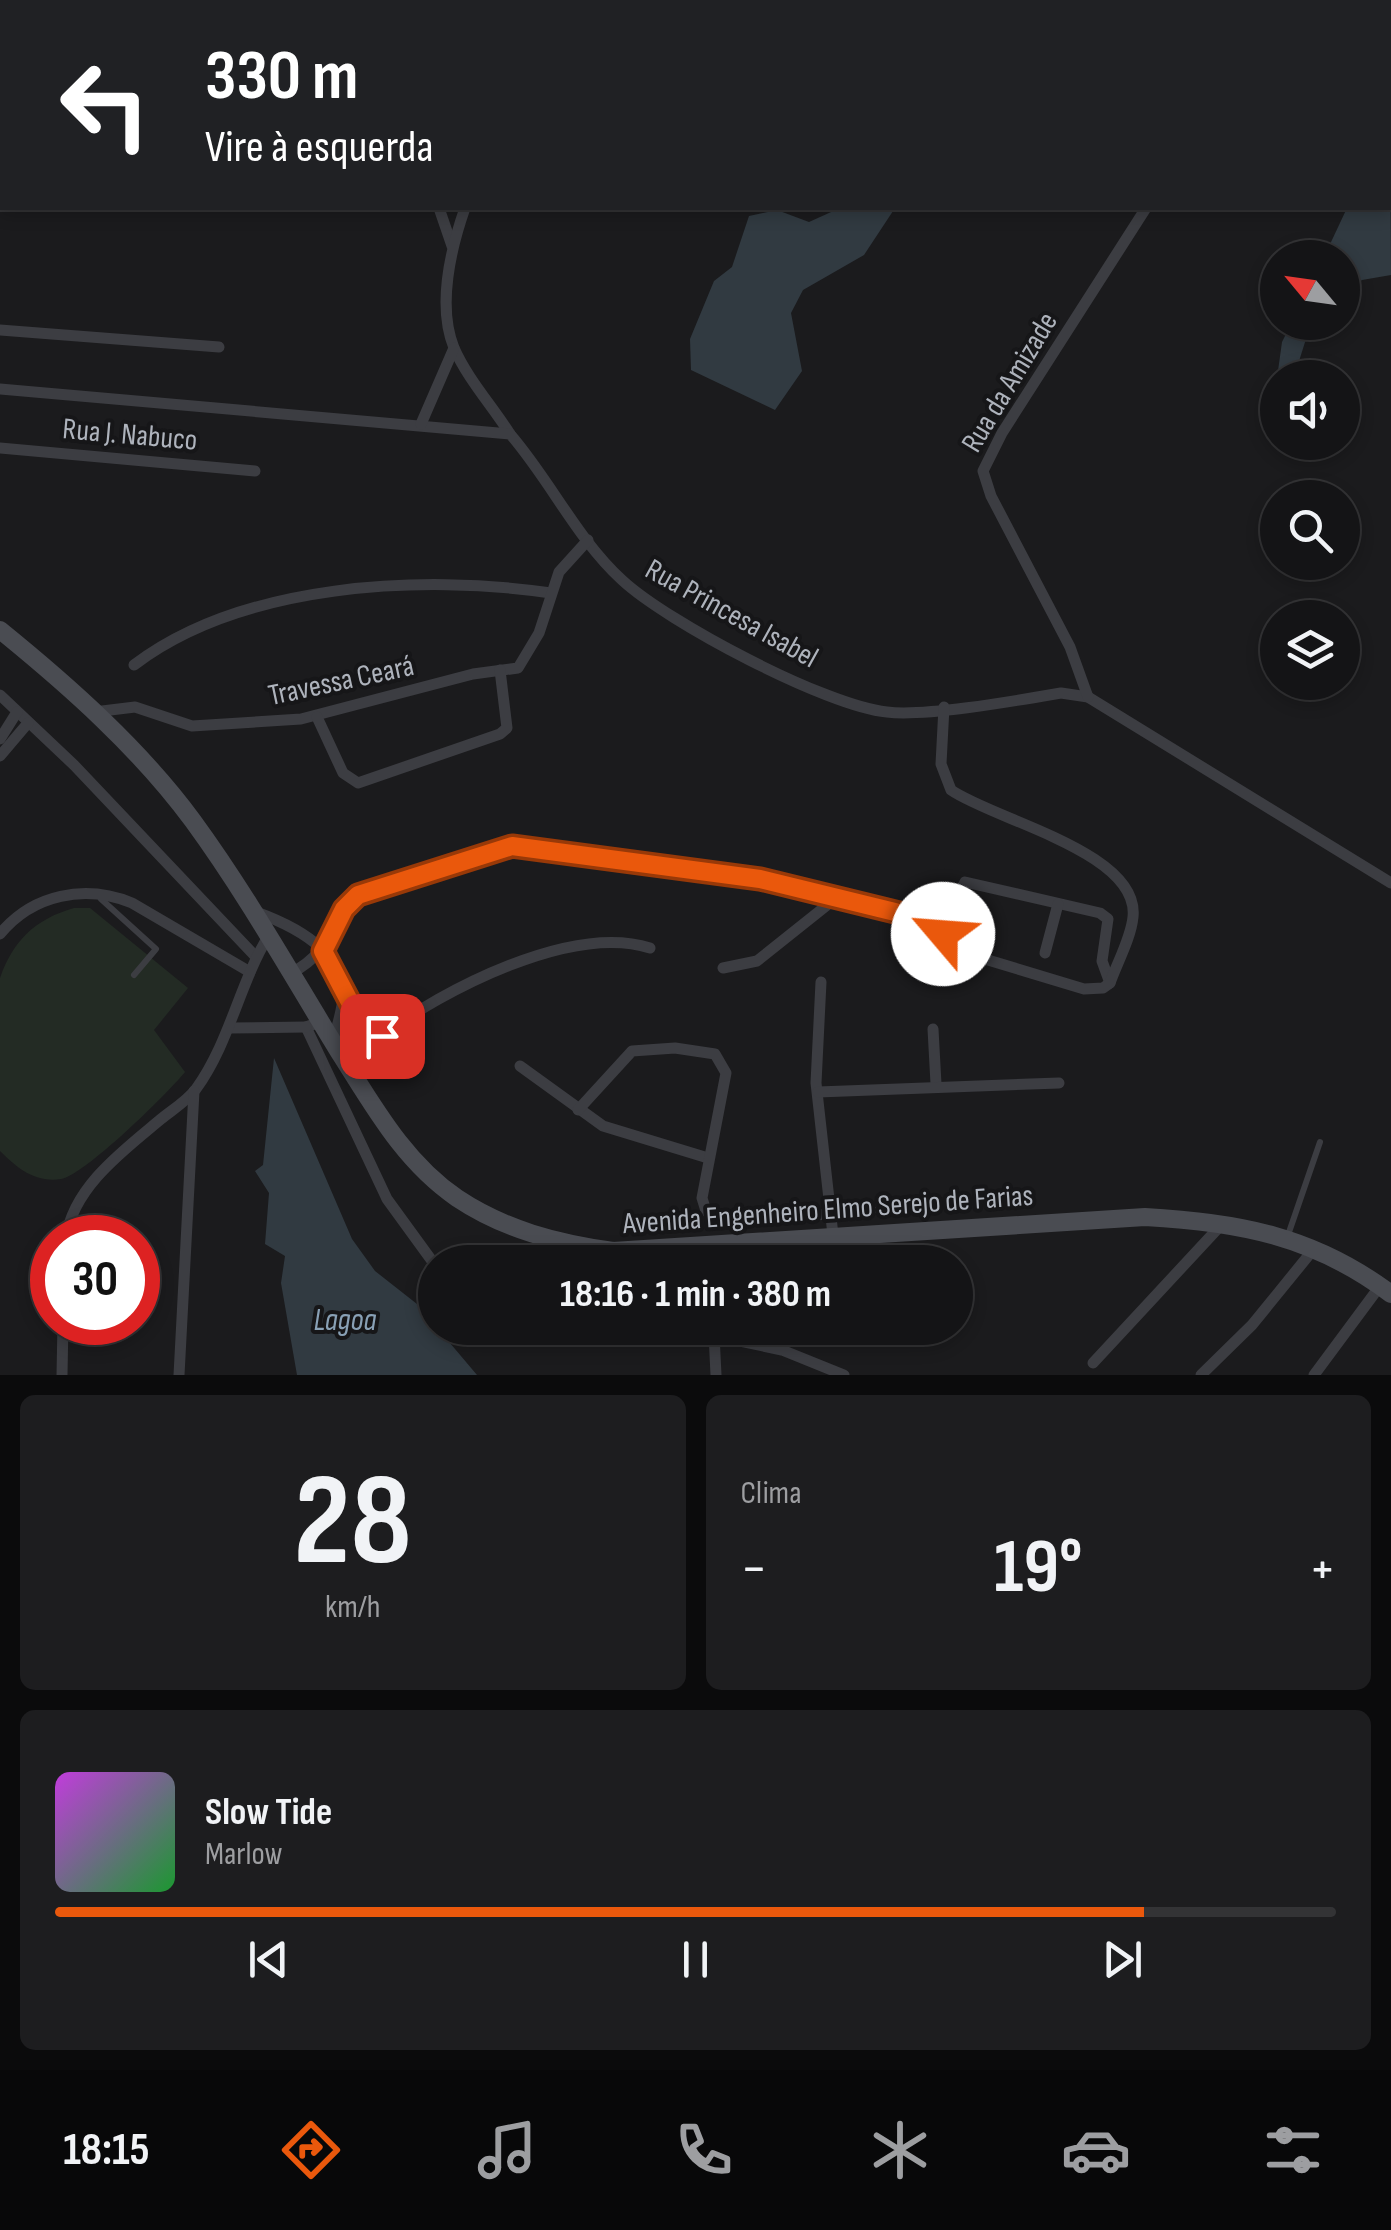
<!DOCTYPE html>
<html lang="pt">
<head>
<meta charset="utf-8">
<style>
  :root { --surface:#141416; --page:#1d1d1f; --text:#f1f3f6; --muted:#9d9ea1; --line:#333335; --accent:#ea580c }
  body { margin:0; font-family:"Sofia Sans Condensed",sans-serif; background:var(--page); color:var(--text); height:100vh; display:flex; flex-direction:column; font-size:38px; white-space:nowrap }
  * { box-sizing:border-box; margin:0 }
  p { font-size:32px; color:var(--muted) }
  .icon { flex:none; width:55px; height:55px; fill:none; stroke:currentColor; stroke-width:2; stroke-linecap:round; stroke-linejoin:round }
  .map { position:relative; height:1375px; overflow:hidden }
  .side { display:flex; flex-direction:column; gap:20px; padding:20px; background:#0b0b0c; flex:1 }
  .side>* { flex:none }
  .banner { position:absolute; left:0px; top:0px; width:1392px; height:210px; box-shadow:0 5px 15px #0003,0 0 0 2px var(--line); background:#202124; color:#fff; overflow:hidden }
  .needle { width:65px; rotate:299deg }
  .tools { position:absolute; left:1260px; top:240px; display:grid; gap:20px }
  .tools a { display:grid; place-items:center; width:100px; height:100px; border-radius:50%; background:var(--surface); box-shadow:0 5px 15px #0003,0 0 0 2px var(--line); font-size:50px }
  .speed { position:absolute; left:30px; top:1215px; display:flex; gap:20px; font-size:50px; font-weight:700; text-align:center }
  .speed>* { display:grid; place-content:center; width:130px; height:130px; border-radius:50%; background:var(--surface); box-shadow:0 5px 15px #0003,0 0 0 2px var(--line); line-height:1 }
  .speed .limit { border:15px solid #d22; background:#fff; color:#111 }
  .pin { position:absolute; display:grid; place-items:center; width:85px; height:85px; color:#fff; margin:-42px; border-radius:20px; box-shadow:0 5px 15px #0006 }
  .me { position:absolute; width:110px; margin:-55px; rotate:297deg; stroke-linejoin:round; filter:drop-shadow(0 0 8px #0008) }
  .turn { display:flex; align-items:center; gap:35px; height:210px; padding:0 40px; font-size:45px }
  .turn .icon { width:130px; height:130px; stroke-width:2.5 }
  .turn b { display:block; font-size:70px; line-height:85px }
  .big { font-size:75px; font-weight:700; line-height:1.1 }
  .side .tile { flex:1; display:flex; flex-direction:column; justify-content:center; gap:15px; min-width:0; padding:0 35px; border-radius:15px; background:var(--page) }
  .side .dial { align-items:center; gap:0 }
  .dial b { font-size:130px; line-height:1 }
  .song { display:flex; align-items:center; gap:30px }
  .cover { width:120px; height:120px; border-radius:15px; background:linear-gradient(135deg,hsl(290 70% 55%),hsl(130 70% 35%)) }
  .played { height:10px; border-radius:5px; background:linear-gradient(90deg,var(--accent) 85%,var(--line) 85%) }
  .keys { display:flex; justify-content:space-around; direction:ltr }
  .heat { display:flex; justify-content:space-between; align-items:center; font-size:55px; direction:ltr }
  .side .tiles { flex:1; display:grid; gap:20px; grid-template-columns:1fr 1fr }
  .tile:last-child { grid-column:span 2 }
  .trip { position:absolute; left:418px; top:1245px; width:555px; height:100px; border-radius:50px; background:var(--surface); box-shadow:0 5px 15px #0003,0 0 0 2px var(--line); font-weight:700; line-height:100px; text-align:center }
  .tabs { display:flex; height:160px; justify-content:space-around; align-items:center; background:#080809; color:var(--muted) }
  .tabs .icon { width:70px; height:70px }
  .tabs .on { color:var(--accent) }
  .tabs b { font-size:45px; color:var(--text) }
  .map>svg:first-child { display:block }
</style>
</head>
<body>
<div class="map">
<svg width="1391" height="1375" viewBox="0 0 1391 1375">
  <rect width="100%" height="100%" fill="#1b1b1d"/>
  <!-- green -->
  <path fill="#232b24" d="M74,908H90L188,988L154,1030L185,1072C167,1094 85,1175 61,1179C35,1183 17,1168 0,1151V978C13,941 35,919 74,908Z"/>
  <!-- water -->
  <g fill="#313a41">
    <path d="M1390,84L1391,275L1362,280L1343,294L1342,258L1324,257L1347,208H1390Z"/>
    <path d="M840,208H895L864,255L803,290L791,313L802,371L775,410L691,370L690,339L714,281L732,267L749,216L777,210L809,222Z"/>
    <path d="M1292,322L1318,323L1306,339L1294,377L1277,378L1282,342Z"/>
    <path d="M274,1058L352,1239L375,1271L417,1304L477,1375H297L281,1283L285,1256L265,1244L269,1193L255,1171L263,1165Z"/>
  </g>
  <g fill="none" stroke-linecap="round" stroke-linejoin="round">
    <!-- service -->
    <g stroke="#3c3d42" stroke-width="6">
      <path d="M101,899L156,949L134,975"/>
      <path d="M830,1214L958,1203"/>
      <path d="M1287,1238L1320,1142"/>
    </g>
    <!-- minor -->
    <g stroke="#3c3d42" stroke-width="11">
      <path d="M325,0L327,2"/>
      <path d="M442,0L444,2"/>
      <path d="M553,0L555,2"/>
      <path d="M727,0V2"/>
      <path d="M823,0V2"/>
      <path d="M194,2L199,0"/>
      <path d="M626,2V0"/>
      <path d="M0,106L2,104"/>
      <path d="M0,124L2,126"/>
      <path d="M439,208L452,246"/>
      <path d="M465,208C451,248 437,306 454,348C467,378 493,407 510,434"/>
      <path d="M0,330L219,347"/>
      <path d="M0,389L510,434C550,480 577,539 622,580C667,622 826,706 887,712C925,717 1020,700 1061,693L1088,697L1391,883"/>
      <path d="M421,424L454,348"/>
      <path d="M0,448L255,471"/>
      <path d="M134,665C242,583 422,574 551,593"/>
      <path d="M0,695L74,765L256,957"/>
      <path d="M1088,697L1070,647L991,496L983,471L1002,433L1146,208"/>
      <path d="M94,712L135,707L192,726L301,719L473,674L518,668L539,633L559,572L588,540"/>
      <path d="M317,717L343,773L358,783L500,734L507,728L500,670"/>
      <path d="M0,739L17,712"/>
      <path d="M0,756L28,723"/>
      <path d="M256,912C292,925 343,949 343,995C343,1010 336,1028 333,1042"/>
      <path d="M944,924L965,882L1100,913L1108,919L1102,961L1110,983"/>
      <path d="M0,934C33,894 85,884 132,903L250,972"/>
      <path d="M1045,953L1058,904"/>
      <path d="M723,968L757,961L836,898"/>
      <path d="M291,973C339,948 326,916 358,895L512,846L761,879L944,924L945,940L958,951L1084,989L1103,988L1110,983C1117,963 1131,938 1133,917C1140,852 994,820 951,790L941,764L944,707"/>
      <path d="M821,982L816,1083L833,1235"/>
      <path d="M343,994L355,1004L363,1027L382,1036C442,990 572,923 650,948"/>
      <path d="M320,1022L306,1027L387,1199L435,1265"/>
      <path d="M229,1028L306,1027"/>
      <path d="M933,1029L936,1084"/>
      <path d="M520,1066L603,1126L708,1158"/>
      <path d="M818,1092L1059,1083"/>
      <path d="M578,1110L632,1051L675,1048L715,1054L726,1073L702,1198L706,1211L723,1221L829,1214"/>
      <path d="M66,1238C73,1187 124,1150 161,1119C172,1110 187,1101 196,1089C230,1042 239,984 269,935"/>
      <path d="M505,1328L537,1333L595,1328"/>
      <path d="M678,1328L782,1350L844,1375"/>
      <path d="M714,1334L716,1375"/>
      <path d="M1093,1363L1223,1223"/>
      <path d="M62,1375L63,1322"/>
      <path d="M179,1375L194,1091"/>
      <path d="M1201,1375L1252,1325L1313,1250"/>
      <path d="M1314,1375L1380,1286"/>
    </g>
    <!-- secondary -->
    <path stroke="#4a4c52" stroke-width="18" d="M0,630C69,686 140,749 193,821C247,895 291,974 339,1052C373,1105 403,1161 457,1198C505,1230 557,1243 613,1251L1145,1217C1238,1222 1314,1236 1391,1294"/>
  </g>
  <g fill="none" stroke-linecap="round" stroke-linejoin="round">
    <!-- route casing -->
    <g stroke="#983908" stroke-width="25">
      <path id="route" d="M382,1036L363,1027L323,951L344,909L358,895L512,846L760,879L944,924L943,934"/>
    </g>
    <!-- route -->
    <use href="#route" stroke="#ea580c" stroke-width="18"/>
  </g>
  <g text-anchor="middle" stroke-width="8" stroke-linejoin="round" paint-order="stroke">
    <!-- street labels -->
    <g font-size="30" fill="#aeb3bc" stroke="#161618">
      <text transform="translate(1009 382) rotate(-59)" y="10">Rua da Amizade</text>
      <text transform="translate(130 434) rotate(5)" y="10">Rua J. Nabuco</text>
      <text transform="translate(732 613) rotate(29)" y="10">Rua Princesa Isabel</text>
      <text transform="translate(341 680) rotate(-12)" y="10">Travessa Ceará</text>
      <text transform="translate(828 1209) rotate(-4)" y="10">Avenida Engenheiro Elmo Serejo de Farias</text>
    </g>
    <!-- water labels -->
    <g font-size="32" font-style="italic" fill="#88a0b5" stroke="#161618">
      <text x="345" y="1330">Lagoa</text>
    </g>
  </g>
</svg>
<div class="tools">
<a><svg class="needle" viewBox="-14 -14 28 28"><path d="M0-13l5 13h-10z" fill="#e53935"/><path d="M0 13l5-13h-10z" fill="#9d9ea1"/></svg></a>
<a><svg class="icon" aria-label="sound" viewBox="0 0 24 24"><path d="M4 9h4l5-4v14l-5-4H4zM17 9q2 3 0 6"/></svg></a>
<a><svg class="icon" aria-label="search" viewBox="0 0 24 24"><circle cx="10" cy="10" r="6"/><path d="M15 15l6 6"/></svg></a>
<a><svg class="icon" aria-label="layers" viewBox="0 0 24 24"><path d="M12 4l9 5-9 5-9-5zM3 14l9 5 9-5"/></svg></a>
</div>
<div class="speed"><div class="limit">30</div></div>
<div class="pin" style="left:382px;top:1036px;background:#d93025"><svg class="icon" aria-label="arrive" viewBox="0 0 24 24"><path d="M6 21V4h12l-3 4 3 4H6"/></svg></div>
<svg class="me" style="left:943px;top:934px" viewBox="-20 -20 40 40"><circle r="19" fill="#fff"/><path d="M0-13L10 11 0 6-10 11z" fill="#ea580c"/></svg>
<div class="trip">18:16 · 1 min · 380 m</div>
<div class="banner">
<div class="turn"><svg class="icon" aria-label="left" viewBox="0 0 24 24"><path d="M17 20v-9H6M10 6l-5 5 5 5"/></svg><div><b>330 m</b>Vire à esquerda</div></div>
</div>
</div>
<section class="side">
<div class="tiles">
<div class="tile dial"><b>28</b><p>km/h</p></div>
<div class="tile"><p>Clima</p>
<div class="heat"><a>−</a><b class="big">19°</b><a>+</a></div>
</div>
<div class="tile">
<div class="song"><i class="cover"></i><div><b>Slow Tide</b><p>Marlow</p></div></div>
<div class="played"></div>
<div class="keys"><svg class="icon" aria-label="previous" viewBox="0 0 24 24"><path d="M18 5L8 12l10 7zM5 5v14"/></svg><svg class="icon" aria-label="pause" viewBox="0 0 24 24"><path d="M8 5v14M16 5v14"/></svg><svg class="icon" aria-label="next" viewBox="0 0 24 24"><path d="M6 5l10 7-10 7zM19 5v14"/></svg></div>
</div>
</div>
</section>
<nav class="tabs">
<b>18:15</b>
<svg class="icon on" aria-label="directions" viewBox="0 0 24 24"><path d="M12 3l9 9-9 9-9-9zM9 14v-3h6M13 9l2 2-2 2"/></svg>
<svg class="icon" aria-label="music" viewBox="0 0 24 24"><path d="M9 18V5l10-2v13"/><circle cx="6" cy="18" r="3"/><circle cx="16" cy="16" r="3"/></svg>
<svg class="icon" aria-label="phone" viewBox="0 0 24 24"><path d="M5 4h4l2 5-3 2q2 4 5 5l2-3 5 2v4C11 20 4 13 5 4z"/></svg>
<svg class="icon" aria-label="climate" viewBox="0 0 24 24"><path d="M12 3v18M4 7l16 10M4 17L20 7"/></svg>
<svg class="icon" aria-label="car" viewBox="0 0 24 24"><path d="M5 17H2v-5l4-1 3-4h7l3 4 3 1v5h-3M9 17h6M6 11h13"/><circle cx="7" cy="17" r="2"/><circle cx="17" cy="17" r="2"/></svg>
<svg class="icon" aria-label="filters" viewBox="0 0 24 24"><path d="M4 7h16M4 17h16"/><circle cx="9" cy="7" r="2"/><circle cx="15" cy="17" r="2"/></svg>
</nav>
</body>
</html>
